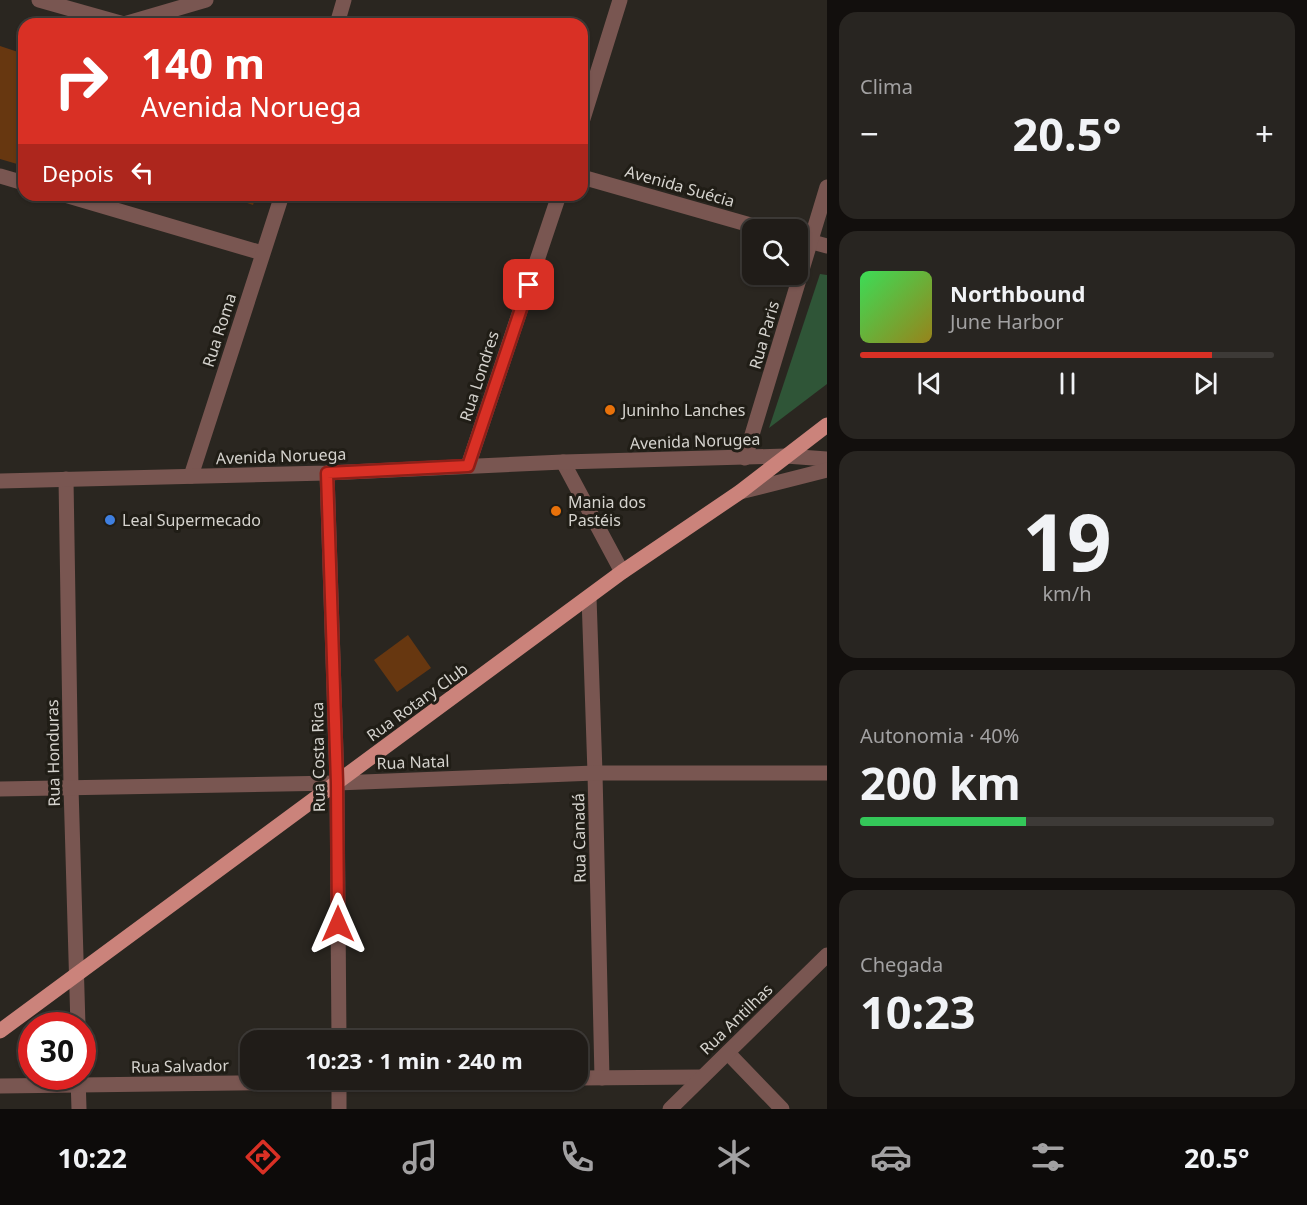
<!DOCTYPE html>
<html lang="pt">
<head>
<meta charset="utf-8">
<style>
  :root { --surface:#201c18; --page:#282521; --text:#f1f3f6; --muted:#a2a1a2; --line:#3d3a37; --accent:#d93025 }
  body { margin:0; font-family:"Noto Sans",sans-serif; background:var(--page); color:var(--text); height:100vh; display:flex; flex-direction:column; font-size:22px; white-space:nowrap }
  * { box-sizing:border-box; margin:0 }
  p { font-size:20px; color:var(--muted) }
  .icon { flex:none; width:33px; height:33px; fill:none; stroke:currentColor; stroke-width:2; stroke-linecap:round; stroke-linejoin:round }
  .map { position:relative; flex:1; overflow:hidden }
  .drawer { display:flex; flex-direction:column; gap:12px; padding:12px; background:#120f0d; width:480px }
  .drawer>* { flex:none }
  .banner { position:absolute; left:18px; top:18px; width:570px; height:183px; border-radius:18px; box-shadow:0 2px 4px #0004,0 0 0 2px var(--line); background:#d93025; color:#fff; overflow:hidden }
  .fabs { position:absolute; left:742px; top:219px; display:grid; gap:12px }
  .fabs a { display:grid; place-items:center; width:66px; height:66px; border-radius:12px; background:var(--surface); box-shadow:0 2px 4px #0004,0 0 0 2px var(--line); font-size:30px }
  .speed { position:absolute; left:18px; top:1012px; display:flex; gap:12px; font-size:30px; font-weight:700; text-align:center }
  .speed>* { display:grid; place-content:center; width:78px; height:78px; border-radius:50%; background:var(--surface); box-shadow:0 2px 4px #0004,0 0 0 2px var(--line); line-height:1 }
  .speed .limit { border:9px solid #d22; background:#fff; color:#111 }
  .pin { position:absolute; display:grid; place-items:center; width:51px; height:51px; color:#fff; margin:-26px; border-radius:12px; box-shadow:0 3px 9px #0006 }
  .me { position:absolute; width:66px; margin:-33px; rotate:0deg; stroke-linejoin:round; filter:drop-shadow(0 0 4px #0008) }
  .turn { display:flex; align-items:center; gap:21px; height:126px; padding:0 24px; font-size:27px }
  .turn .icon { width:78px; height:78px; stroke-width:2.5 }
  .turn b { display:block; font-size:42px; line-height:51px }
  .then { display:flex; align-items:center; height:57px; padding:0 24px; background:#0003; gap:12px; font-size:22px }
  .big { font-size:45px; font-weight:700; line-height:1.1 }
  .drawer .tile { flex:1; display:flex; flex-direction:column; justify-content:center; gap:9px; min-width:0; padding:0 21px; border-radius:18px; background:var(--page) }
  .drawer .dial { align-items:center; gap:0 }
  .dial b { font-size:78px; line-height:1 }
  .song { display:flex; align-items:center; gap:18px }
  .cover { width:72px; height:72px; border-radius:9px; background:linear-gradient(135deg,hsl(130 70% 55%),hsl(50 70% 35%)) }
  .played { height:6px; border-radius:3px; background:linear-gradient(90deg,var(--accent) 85%,var(--line) 85%) }
  .keys { display:flex; justify-content:space-around; direction:ltr }
  .heat { display:flex; justify-content:space-between; align-items:center; font-size:33px; direction:ltr }
  .charge { height:9px; border-radius:4px; background:linear-gradient(90deg,#34c759 40%,var(--line) 0) }
  .trip { position:absolute; left:240px; top:1030px; width:348px; height:60px; border-radius:18px; background:var(--surface); box-shadow:0 2px 4px #0004,0 0 0 2px var(--line); font-weight:700; line-height:60px; text-align:center }
  .tabs { display:flex; height:96px; justify-content:space-around; align-items:center; background:#0d0b0a; color:var(--muted) }
  .tabs .icon { width:42px; height:42px }
  .tabs .active { color:var(--accent) }
  .tabs b { font-size:27px; color:var(--text) }
  main { display:flex; flex:1; min-height:0 }
  .map>svg:first-child { display:block }
</style>
</head>
<body>
<main>
<div class="map">
<svg width="827" height="1109" viewBox="0 0 827 1109">
  <rect width="100%" height="100%" fill="#2a2620"/>
  <!-- green -->
  <path fill="#2f5537" d="M820,274L827,275V384L769,428Z"/>
  <!-- building -->
  <g fill="#673710">
    <path d="M0,46L24,54V166L0,159Z"/>
    <path d="M224,195H256L253,205Z"/>
    <path d="M408,635L431,668L397,692L374,660Z"/>
  </g>
  <g fill="none" stroke-linecap="round" stroke-linejoin="round">
    <!-- minor -->
    <g stroke="#795651" stroke-width="15">
      <path d="M39,0L124,24"/>
      <path d="M124,24L206,0"/>
      <path d="M337,24L344,0"/>
      <path d="M582,122L620,0"/>
      <path d="M0,176L24,183"/>
      <path d="M582,177L768,230"/>
      <path d="M65,195L262,253"/>
      <path d="M798,238L827,246"/>
      <path d="M745,458L827,187"/>
      <path d="M563,462L622,572"/>
      <path d="M468,466L559,195"/>
      <path d="M327,473L337,783L339,1041"/>
      <path d="M191,476L282,195"/>
      <path d="M66,479L71,787L78,1026"/>
      <path d="M0,481L327,473L563,462L786,456L827,459"/>
      <path d="M740,492L827,470"/>
      <path d="M589,597L595,773L602,1078"/>
      <path d="M0,789L337,783L595,773H827"/>
      <path d="M728,1053L782,1109"/>
      <path d="M78,1077L79,1109"/>
      <path d="M578,1078L702,1077"/>
      <path d="M339,1080V1109"/>
      <path d="M0,1086L469,1080"/>
      <path d="M670,1109L827,955"/>
    </g>
    <!-- major -->
    <path stroke="#cb837b" stroke-width="15" d="M0,1031L622,572L740,492L827,425"/>
  </g>
  <g fill="none" stroke-linecap="round" stroke-linejoin="round">
    <!-- route casing -->
    <g stroke="#8d1f18" stroke-width="15">
      <path id="route" d="M338,924L337,783L327,473L468,466L529,285"/>
    </g>
    <!-- route -->
    <use href="#route" stroke="#d93025" stroke-width="10"/>
  </g>
  <!-- markers -->
  <g fill="#e8710a" stroke="#201d16" stroke-width="2">
    <circle cx="610" cy="410" r="6"/>
    <circle cx="556" cy="511" r="6"/>
  </g>
  <circle fill="#3f7fe0" stroke="#201d16" stroke-width="2" cx="110" cy="520" r="6"/>
  <g text-anchor="middle" stroke-width="6" stroke-linejoin="round" paint-order="stroke">
    <!-- street labels -->
    <g font-size="16" fill="#d5d3ce" stroke="#201d16">
      <text transform="translate(680 186) rotate(16)" y="6">Avenida Suécia</text>
      <text transform="translate(219 330) rotate(-72)" y="6">Rua Roma</text>
      <text transform="translate(764 335) rotate(-74)" y="6">Rua Paris</text>
      <text transform="translate(479 376) rotate(-72)" y="6">Rua Londres</text>
      <text transform="translate(695 441) rotate(-2)" y="6">Avenida Norugea</text>
      <text transform="translate(281 456) rotate(-2)" y="6">Avenida Noruega</text>
      <text transform="translate(417 702) rotate(-36)" y="6">Rua Rotary Club</text>
      <text transform="translate(53 753) rotate(-91)" y="6">Rua Honduras</text>
      <text transform="translate(318 757) rotate(-91)" y="6">Rua Costa Rica</text>
      <text transform="translate(413 762) rotate(-2)" y="6">Rua Natal</text>
      <text transform="translate(579 838) rotate(-91)" y="6">Rua Canadá</text>
      <text transform="translate(736 1019) rotate(-44)" y="6">Rua Antilhas</text>
      <text transform="translate(180 1066) rotate(-1)" y="6">Rua Salvador</text>
    </g>
    <!-- poi labels -->
    <g font-size="16" fill="#d5d3ce" stroke="#201d16" text-anchor="start">
      <text x="622" y="416">Juninho Lanches</text>
      <text x="568" y="508">Mania dos<tspan x="568" dy="18">Pastéis</tspan></text>
      <text x="122" y="526">Leal Supermecado</text>
    </g>
  </g>
</svg>
<div class="fabs">
<a><svg class="icon" aria-label="search" viewBox="0 0 24 24"><circle cx="10" cy="10" r="6"/><path d="M15 15l6 6"/></svg></a>
</div>
<div class="speed"><div class="limit">30</div></div>
<div class="pin" style="left:529px;top:285px;background:#d93025"><svg class="icon" aria-label="arrive" viewBox="0 0 24 24"><path d="M6 21V4h12l-3 4 3 4H6"/></svg></div>
<svg class="me" style="left:338px;top:924px" viewBox="-20 -20 40 40"><path d="M0-17L14 15 0 8-14 15z" fill="#d93025" stroke="#fff" stroke-width="4"/></svg>
<div class="trip">10:23 · 1 min · 240 m</div>
<div class="banner">
<div class="turn"><svg class="icon" aria-label="right" viewBox="0 0 24 24"><path d="M7 20v-9h11M14 6l5 5-5 5"/></svg><div><b>140 m</b>Avenida Noruega</div></div>
<div class="then">Depois<svg class="icon" aria-label="left" viewBox="0 0 24 24"><path d="M17 20v-9H6M10 6l-5 5 5 5"/></svg></div>
</div>
</div>
<section class="drawer">
<div class="tile"><p>Clima</p>
<div class="heat"><a>−</a><b class="big">20.5°</b><a>+</a></div>
</div>
<div class="tile">
<div class="song"><i class="cover"></i><div><b>Northbound</b><p>June Harbor</p></div></div>
<div class="played"></div>
<div class="keys"><svg class="icon" aria-label="previous" viewBox="0 0 24 24"><path d="M18 5L8 12l10 7zM5 5v14"/></svg><svg class="icon" aria-label="pause" viewBox="0 0 24 24"><path d="M8 5v14M16 5v14"/></svg><svg class="icon" aria-label="next" viewBox="0 0 24 24"><path d="M6 5l10 7-10 7zM19 5v14"/></svg></div>
</div>
<div class="tile dial"><b>19</b><p>km/h</p></div>
<div class="tile"><p>Autonomia · 40%</p><b class="big">200 km</b><div class="charge"></div></div>
<div class="tile"><p>Chegada</p><b class="big">10:23</b></div>
</section>
</main>
<nav class="tabs">
<b>10:22</b>
<svg class="icon active" aria-label="directions" viewBox="0 0 24 24"><path d="M12 3l9 9-9 9-9-9zM9 14v-3h6M13 9l2 2-2 2"/></svg>
<svg class="icon" aria-label="music" viewBox="0 0 24 24"><path d="M9 18V5l10-2v13"/><circle cx="6" cy="18" r="3"/><circle cx="16" cy="16" r="3"/></svg>
<svg class="icon" aria-label="phone" viewBox="0 0 24 24"><path d="M5 4h4l2 5-3 2q2 4 5 5l2-3 5 2v4C11 20 4 13 5 4z"/></svg>
<svg class="icon" aria-label="climate" viewBox="0 0 24 24"><path d="M12 3v18M4 7l16 10M4 17L20 7"/></svg>
<svg class="icon" aria-label="car" viewBox="0 0 24 24"><path d="M5 17H2v-5l4-1 3-4h7l3 4 3 1v5h-3M9 17h6M6 11h13"/><circle cx="7" cy="17" r="2"/><circle cx="17" cy="17" r="2"/></svg>
<svg class="icon" aria-label="filters" viewBox="0 0 24 24"><path d="M4 7h16M4 17h16"/><circle cx="9" cy="7" r="2"/><circle cx="15" cy="17" r="2"/></svg>
<b>20.5°</b>
</nav>
</body>
</html>
